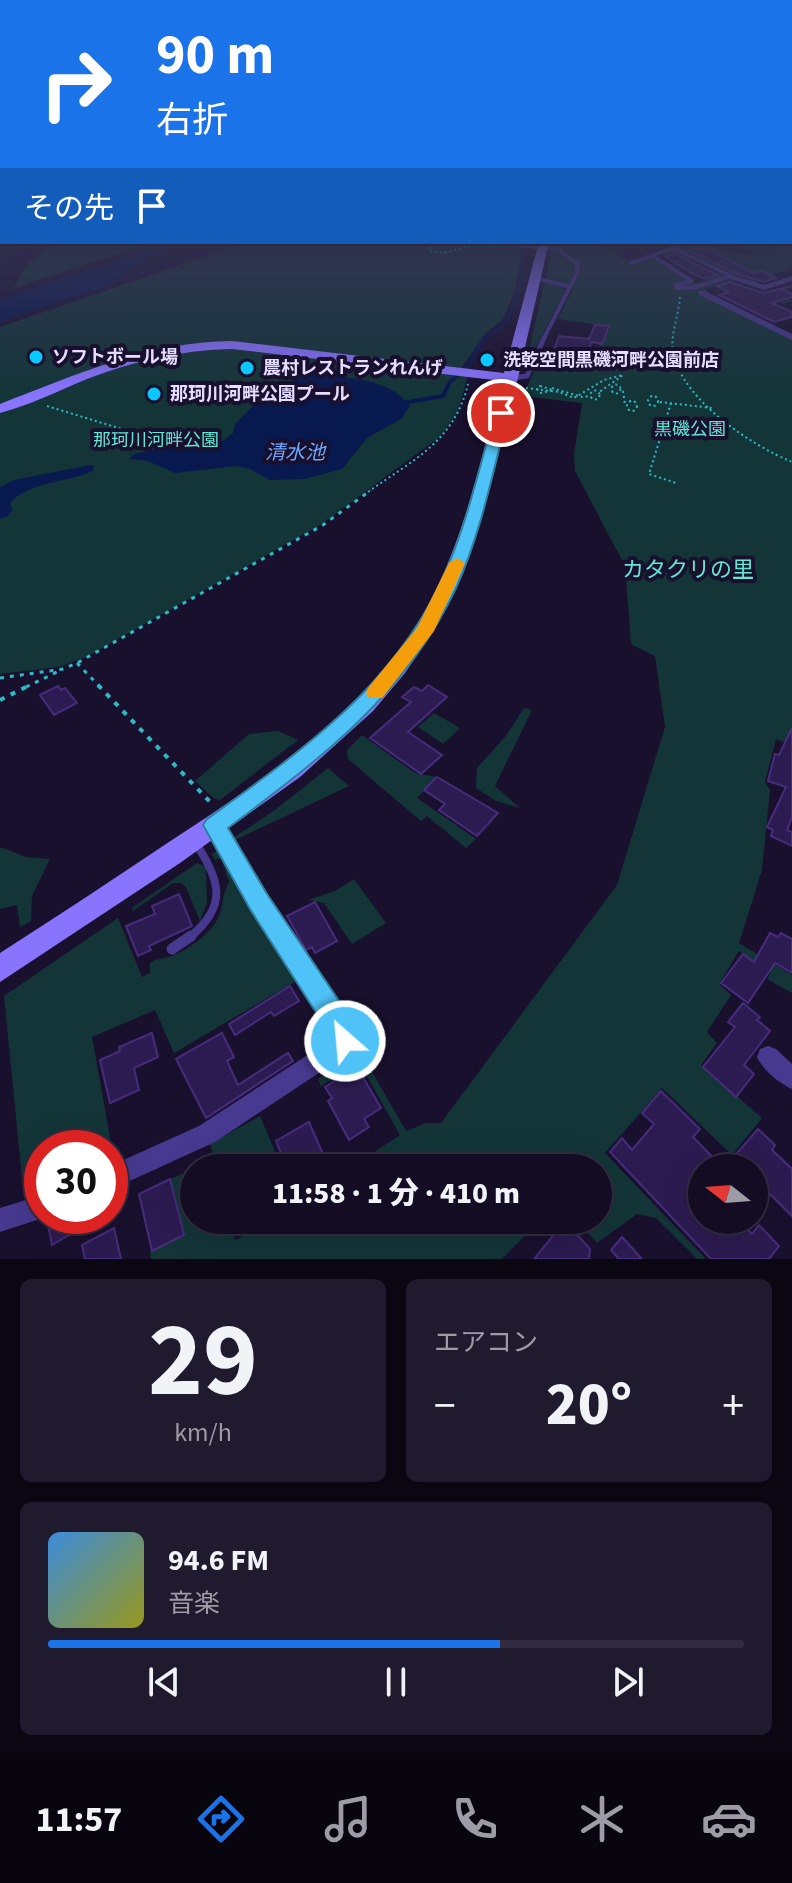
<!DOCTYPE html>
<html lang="ja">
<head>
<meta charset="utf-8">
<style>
  :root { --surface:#130c22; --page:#201a2f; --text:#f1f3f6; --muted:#9d9ba5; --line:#322c40; --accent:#1a73e8 }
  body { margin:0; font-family:"Source Sans 3","Noto Sans JP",sans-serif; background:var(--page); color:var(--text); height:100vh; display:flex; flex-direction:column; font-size:30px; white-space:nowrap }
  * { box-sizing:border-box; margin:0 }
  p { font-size:26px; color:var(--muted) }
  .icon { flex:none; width:44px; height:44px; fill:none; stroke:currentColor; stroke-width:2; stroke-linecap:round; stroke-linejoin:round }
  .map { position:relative; height:1259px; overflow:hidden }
  .details { display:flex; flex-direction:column; gap:20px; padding:20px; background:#0a0713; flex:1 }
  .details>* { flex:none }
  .guide { position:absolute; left:0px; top:0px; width:792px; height:244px; box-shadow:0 8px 32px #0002,0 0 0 2px var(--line); background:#1a73e8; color:#fff; overflow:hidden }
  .needle { width:52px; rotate:287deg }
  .tools { position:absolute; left:688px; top:1154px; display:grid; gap:16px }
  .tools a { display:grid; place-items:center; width:80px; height:80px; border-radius:50%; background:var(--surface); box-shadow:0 8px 32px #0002,0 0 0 2px var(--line); font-size:40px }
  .speed { position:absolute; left:24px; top:1130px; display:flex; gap:16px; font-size:40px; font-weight:700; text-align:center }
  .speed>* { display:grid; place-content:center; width:104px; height:104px; border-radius:50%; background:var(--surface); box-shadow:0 8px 32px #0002,0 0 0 2px var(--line); line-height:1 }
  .speed .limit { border:12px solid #d22; background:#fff; color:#111 }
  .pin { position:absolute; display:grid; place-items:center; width:68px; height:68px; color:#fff; margin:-34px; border:4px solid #fff; border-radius:50%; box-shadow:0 2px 8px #0007 }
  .me { position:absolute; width:88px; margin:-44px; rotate:333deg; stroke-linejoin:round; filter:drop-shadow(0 0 6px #0008) }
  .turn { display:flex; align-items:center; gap:28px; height:168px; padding:0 24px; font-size:36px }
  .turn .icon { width:104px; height:104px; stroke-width:2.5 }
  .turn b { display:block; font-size:56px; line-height:68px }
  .then { display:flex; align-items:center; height:76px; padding:0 24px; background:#0003; gap:16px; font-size:30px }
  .big { font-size:60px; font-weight:800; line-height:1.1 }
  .details .tile { flex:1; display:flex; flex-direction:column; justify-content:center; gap:12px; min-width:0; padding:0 28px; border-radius:12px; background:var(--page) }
  .details .dial { align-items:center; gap:0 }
  .dial b { font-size:104px; line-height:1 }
  .song { display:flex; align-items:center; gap:24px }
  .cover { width:96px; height:96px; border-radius:12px; background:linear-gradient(135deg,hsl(210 70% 55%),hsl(60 70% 35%)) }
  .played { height:8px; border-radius:4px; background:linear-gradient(90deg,var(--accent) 65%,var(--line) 65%) }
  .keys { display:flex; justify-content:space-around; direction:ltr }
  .heat { display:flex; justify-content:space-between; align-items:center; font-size:44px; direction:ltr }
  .details .tiles { flex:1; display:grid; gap:20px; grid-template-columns:1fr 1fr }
  .tile:last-child { grid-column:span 2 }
  .trip { position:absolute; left:180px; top:1154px; width:432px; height:80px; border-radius:40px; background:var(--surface); box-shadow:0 8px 32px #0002,0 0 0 2px var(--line); font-weight:800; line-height:80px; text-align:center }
  .tabs { display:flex; height:128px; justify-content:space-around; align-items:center; background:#08050e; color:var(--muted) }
  .tabs .icon { width:56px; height:56px }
  .tabs .current { color:var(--accent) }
  .tabs b { font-size:36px; color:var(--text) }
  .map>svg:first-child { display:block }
</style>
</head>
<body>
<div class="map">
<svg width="792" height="1259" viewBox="0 0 792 1259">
  <rect width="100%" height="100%" fill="#19102e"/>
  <!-- green -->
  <g fill="#133538">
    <path d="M61,242H154L14,288C25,263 35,253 61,242Z"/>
    <path d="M248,242H537L515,244L522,253L515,290L503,319L485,334L461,369L468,375L458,411L441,436L320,525L88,656L59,667L0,674V327Z"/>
    <path d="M552,242H609L599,244L630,262L652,257L695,283L706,280L662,254L673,250L709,271L724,275L696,290L733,278L792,301L783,304L781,302L787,300L737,280L705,289L707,291L702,293L792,340V746L776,739L765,782L770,790L762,870L739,943L792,975V993L767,979L771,972L739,951L719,984L731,995L707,1032L717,1043L701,1065L762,1118L732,1155L662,1088L605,1153L706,1259H697L656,1218L637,1214L597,1243L575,1220H598V1168H360L359,1162L400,1135L359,1062L321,1086L318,1079L356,1053L363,1056L406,1131L426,1123H441L617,885L665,727L655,656L631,644L625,566L575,471L574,454L582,403L523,396L541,355H552L551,359L602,363L604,357L598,350L606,326L558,319L573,288L546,279Z"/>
    <path d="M691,242C713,242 735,260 755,253L727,242H780L792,245V264L789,265L790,269L767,276L748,277L762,285L759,286L678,248Z"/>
    <path d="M545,281L565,290L524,371Z"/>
    <path d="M524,708L532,710L495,786L520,808L496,801L476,788L477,768L505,737Z"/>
    <path d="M434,713L460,728L443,744L418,727Z"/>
    <path d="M278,731L298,740L220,800L215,799L195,781L249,734Z"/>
    <path d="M362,735L415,773L437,777L417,798L476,839L466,848L427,816L421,821L348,759L347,750Z"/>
    <path d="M328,768L349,786L235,840L233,838L275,810Z"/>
    <path d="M0,847L26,857L50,859L32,896L31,921L20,927L17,905L0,909Z"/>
    <path d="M221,848L298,980L174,1053L155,1010L92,1037L115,1165L110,1167V1148H42V1193L24,1198L4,996L118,918L142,977L150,973V963C156,959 160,959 168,957C185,952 210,935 218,918C224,906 222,893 229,882L221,858L215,860L212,854Z"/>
    <path d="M197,863L206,867L207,903L200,921L186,887L181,883H173L133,911L132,908Z"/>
    <path d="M354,879L386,923L352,944L324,903L308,900L335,891Z"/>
    <path d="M260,1116L282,1168H218L210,1144Z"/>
    <path d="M185,1173L194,1174V1220H228L235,1240L241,1238L235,1220H540L502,1259H151L150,1252L184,1235L170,1179Z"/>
  </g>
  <!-- water -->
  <g fill="#08194f">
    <path d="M161,242H186L143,261L113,281L234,242L0,322V300L125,258Z"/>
    <path d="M311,374C343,378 388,376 410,406L401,419L367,438L342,469L305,479L270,480L250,469L236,466L175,473L148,461L130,459L134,454L184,444L208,448L217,445L233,433L235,424L254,405L285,383Z"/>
    <path d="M90,465L94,466L93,471C67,483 29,481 10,503L12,510L8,516L0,519V487L14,480Z"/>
  </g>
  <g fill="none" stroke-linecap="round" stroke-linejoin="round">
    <!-- stream-far1 -->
    <path stroke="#08194f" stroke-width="3" d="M483,340C489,334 499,330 504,324C519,305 527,263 520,242"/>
    <!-- stream -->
    <path stroke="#08194f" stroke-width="4" d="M408,402L443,396L450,382L468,366L484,338"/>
  </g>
  <!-- building -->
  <g fill="#2c1b50" stroke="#462c7d" stroke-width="2">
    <path d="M700,248L709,249L753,273L762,271L776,278L764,282L735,273L688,250Z"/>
    <path d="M673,253L718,275L705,279L695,275L666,257Z"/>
    <path d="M730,282L763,293L792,286L781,289L792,294V297L772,303L792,312V317L774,322L719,295L728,292L717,286Z"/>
    <path d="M595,325L609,326L602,344L591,342L587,363L551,359L559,336L589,339Z"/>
    <path d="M428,685L447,697L408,732L442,755L421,774L370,738L411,702L402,697L414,687L422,691Z"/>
    <path d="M58,686L61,690L65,688L77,703L54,715L40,695Z"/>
    <path d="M792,728V817L787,830L792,832V846L771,836L773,830L767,827L786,787L768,781L775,754L779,755Z"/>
    <path d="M437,777L498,813L477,836L439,810L445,804L424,790Z"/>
    <path d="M179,894L192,926L149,946L151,950L138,956L126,926L155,914L152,906Z"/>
    <path d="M315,902L337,941L315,953L312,947L306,950L287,916Z"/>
    <path d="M770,933L778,937L781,933L792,939V973L775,963L748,1003L721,983L743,954L754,962Z"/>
    <path d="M290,986L299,1001L274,1016L271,1012L235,1035L229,1024Z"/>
    <path d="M743,1003L760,1017L757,1020L770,1031L744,1065L754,1074L736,1097L703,1067L735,1027L728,1022Z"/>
    <path d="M152,1033L158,1057L134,1068L139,1090L110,1103L100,1060L120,1051L119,1047Z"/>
    <path d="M222,1033L234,1057L227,1061L238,1085L288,1053L293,1061L206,1118L176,1059Z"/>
    <path d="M357,1067L381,1108L364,1119L369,1127L349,1140L328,1101L332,1098L325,1087Z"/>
    <path d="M661,1091L700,1129L693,1137L723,1168H702V1220H738L752,1234L759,1225L779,1246L769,1259H711L610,1152L622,1138L632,1150L654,1124L642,1113Z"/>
    <path d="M309,1122L329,1168H287L276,1141Z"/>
    <path d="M758,1129L775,1145L772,1150L792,1169V1216L754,1178V1168H724Z"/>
    <path d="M170,1179L184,1235L152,1251L139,1194Z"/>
    <path d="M54,1216H70L74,1232L52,1245L47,1220Z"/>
    <path d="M565,1221L590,1249L589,1259H534Z"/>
    <path d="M114,1228L121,1259H85L82,1245Z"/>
    <path d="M622,1237L642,1259H619L611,1250Z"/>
  </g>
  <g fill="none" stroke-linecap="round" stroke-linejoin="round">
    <!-- path-far2 -->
    <g stroke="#2abcc6" stroke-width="2" stroke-dasharray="2 3" stroke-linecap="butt">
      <path d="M431,242L429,251L444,253L470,246H506"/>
      <path d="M680,297C679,315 670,334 673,352C682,400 751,445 792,462"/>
      <circle cx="616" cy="389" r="4.5"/>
      <path d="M526,388L559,392L574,398L604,380L623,375L598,393"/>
      <circle cx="595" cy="395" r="4.5"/>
      <path d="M623,391L625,405"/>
      <circle cx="653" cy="401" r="5"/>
      <circle cx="632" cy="406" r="5"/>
      <path d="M660,402L712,408"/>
      <path d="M671,403L649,474L676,483"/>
      <path d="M47,406L125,430L133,439"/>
      <path d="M368,492C414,459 454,442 468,384"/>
    </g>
    <!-- path-far1 -->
    <g stroke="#2abcc6" stroke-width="3" stroke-dasharray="4 6" stroke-linecap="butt">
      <path d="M77,663L100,687"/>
      <path d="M0,678L63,669L77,663L323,525L371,490"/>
      <path d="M26,687L57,672"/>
    </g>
    <!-- path -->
    <g stroke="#2abcc6" stroke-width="4" stroke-dasharray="5 7" stroke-linecap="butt">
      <path d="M98,685L213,805"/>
      <path d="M0,700L30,685"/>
    </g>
    <!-- lane-far3 -->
    <g stroke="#47398f" stroke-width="4">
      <path d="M515,245L558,249L578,264L577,273L543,340"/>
      <path d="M673,248L687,242"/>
      <path d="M653,256L692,281L676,285V288L697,287L731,276"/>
      <path d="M631,263L673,248L731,276"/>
      <path d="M535,278L570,287"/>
    </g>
    <!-- lane-far2 -->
    <path stroke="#47398f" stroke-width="5" d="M511,378L527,376L544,338"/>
    <!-- lane-far1 -->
    <path stroke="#47398f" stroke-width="8" d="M189,938C229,905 220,881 195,842"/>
    <!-- lane -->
    <path stroke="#47398f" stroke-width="11" d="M172,949L191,936"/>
    <!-- street -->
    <g fill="#47398f" fill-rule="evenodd">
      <path d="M728,274L764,285L792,276V281L764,290L728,278Z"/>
      <path d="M699,291H705L792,334V340L699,295Z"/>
      <path d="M215,818L221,820L266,896L352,1026L355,1041L346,1055L215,1142L110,1190V1166L199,1126L335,1037L252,908L209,830L206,825L209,820Z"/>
      <path d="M768,1046L776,1049L792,1064V1089C779,1083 763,1070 757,1057L760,1049Z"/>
      <path d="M42,1195V1216H49L0,1232V1208Z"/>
    </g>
    <!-- secondary -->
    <path fill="#8974ff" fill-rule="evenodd" d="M539,242H549L518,378L469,555L435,628L405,673L373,711L300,777L180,863L0,982V953C58,916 115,878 172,840C262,781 358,719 416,626C462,553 480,463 502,381L232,349C181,350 135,361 87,379C58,391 30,405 0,413V404C77,374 149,342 232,341L504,373Z"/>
    <!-- path-bridge -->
    <g stroke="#2abcc6" stroke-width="2" stroke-dasharray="2 3" stroke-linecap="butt">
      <path d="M540,386L553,390L541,393L537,389Z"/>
      <path d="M552,388L582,397L590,396"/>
    </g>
  </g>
  <!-- sky -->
  <linearGradient id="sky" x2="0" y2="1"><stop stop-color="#0e0919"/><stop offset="0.55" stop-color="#383757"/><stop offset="1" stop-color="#383757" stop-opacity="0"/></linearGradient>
  <rect width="792" height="397" fill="url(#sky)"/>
  <!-- route -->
  <path fill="#4fc3f7" stroke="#337fa1" stroke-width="2" d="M501,409L508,413C493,472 481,533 456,588C406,695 320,759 228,828L267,894L354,1023L358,1041L354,1051L345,1055L335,1051L331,1036L250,909L203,825L207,819C297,754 388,691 438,588C465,533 478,472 495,413Z"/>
  <!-- slow -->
  <path fill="#f59e0b" d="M457,558L465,563L434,631L382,698H368L366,693L368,688L417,628L449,563Z"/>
  <!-- markers -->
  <g fill="#09c8ff" stroke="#19102e" stroke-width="3">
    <circle cx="36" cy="357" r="8"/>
    <circle cx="487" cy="360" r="8"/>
    <circle cx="247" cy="368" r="8"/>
    <circle cx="154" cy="394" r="8"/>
  </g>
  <g text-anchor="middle" stroke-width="8" stroke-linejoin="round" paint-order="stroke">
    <!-- far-poi labels -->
    <g font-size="18" font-weight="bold" fill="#e5ddff" stroke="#19102e" text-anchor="start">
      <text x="52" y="363">ソフトボール場</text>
      <text x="503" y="366">洗乾空間黒磯河畔公園前店</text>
      <text x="263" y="374">農村レストランれんげ</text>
      <text x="170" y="400">那珂川河畔公園プール</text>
    </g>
    <!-- far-park labels -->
    <g font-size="18" fill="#61e7d6" stroke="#19102e">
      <text x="690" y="435">黒磯公園</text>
      <text x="156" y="446">那珂川河畔公園</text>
    </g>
    <!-- far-water labels -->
    <g font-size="20" font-style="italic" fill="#6ba8ff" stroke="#19102e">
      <text x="295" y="459">清水池</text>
    </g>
    <!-- park labels -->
    <g font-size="22" fill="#61e7d6" stroke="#19102e">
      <text x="688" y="577">カタクリの里</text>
    </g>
  </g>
</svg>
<div class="tools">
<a><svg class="needle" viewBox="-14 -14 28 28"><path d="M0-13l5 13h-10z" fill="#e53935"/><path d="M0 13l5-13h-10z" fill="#9d9ba5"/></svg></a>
</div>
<div class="speed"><div class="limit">30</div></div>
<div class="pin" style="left:501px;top:413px;background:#d93025"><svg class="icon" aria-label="arrive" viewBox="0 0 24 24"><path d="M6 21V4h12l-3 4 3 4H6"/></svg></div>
<svg class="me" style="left:345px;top:1041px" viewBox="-20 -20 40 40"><circle r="17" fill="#4fc3f7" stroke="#fff" stroke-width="3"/><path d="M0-11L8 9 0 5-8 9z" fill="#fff"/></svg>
<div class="trip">11:58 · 1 分 · 410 m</div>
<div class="guide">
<div class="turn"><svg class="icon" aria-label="right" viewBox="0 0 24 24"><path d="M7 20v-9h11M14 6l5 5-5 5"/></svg><div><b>90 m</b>右折</div></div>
<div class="then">その先<svg class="icon" aria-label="arrive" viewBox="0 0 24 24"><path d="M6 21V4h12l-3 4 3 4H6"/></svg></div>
</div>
</div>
<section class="details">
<div class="tiles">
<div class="tile dial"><b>29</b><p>km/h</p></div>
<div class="tile"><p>エアコン</p>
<div class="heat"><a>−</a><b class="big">20°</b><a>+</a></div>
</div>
<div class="tile">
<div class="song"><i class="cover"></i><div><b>94.6 FM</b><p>音楽</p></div></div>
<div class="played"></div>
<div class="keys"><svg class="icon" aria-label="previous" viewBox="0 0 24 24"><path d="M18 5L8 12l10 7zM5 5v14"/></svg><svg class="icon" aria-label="pause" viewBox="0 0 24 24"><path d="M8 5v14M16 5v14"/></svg><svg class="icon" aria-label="next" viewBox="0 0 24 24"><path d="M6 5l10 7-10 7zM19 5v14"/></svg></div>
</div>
</div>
</section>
<nav class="tabs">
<b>11:57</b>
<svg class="icon current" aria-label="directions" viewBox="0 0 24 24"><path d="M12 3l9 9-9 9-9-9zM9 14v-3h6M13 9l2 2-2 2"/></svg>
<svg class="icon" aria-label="music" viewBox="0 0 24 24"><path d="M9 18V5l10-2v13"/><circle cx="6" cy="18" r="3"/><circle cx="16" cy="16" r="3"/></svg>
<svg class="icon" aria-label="phone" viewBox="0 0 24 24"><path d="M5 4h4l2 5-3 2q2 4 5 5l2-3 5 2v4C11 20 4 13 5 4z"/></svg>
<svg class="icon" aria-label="climate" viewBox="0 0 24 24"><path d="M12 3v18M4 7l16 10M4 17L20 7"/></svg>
<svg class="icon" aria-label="car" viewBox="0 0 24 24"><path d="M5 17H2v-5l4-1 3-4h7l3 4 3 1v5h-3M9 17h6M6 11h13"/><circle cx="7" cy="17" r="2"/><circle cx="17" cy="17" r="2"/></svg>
</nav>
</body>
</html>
